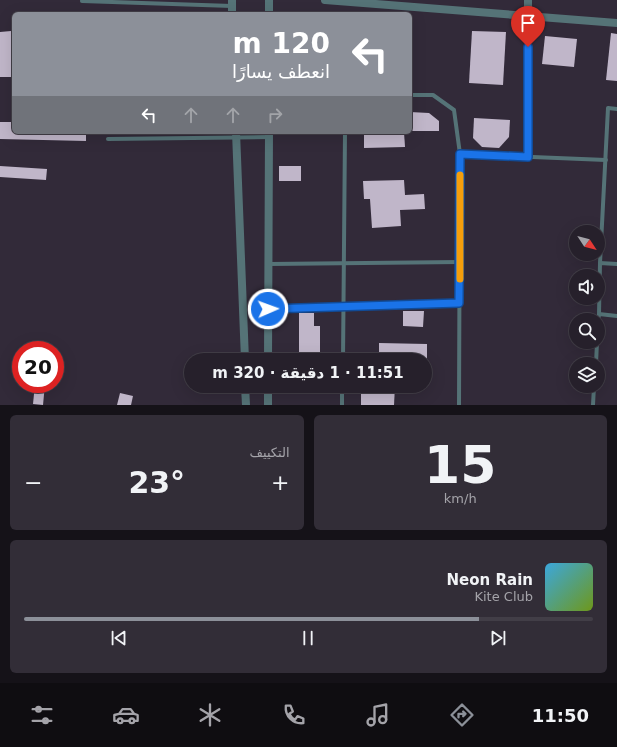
<!DOCTYPE html>
<html lang="ar">
<head>
<meta charset="utf-8">
<style>
  :root { --surface:#26202b; --page:#322d37; --text:#f1f3f6; --muted:#a4a3a9; --line:#423e47; --accent:#8c9099 }
  body { margin:0; font-family:"DejaVu Sans","Noto Naskh Arabic",sans-serif; background:var(--page); color:var(--text); direction:rtl; height:100vh; display:flex; flex-direction:column; font-size:15px; white-space:nowrap }
  * { box-sizing:border-box; margin:0 }
  p { font-size:13px; color:var(--muted) }
  .icon { flex:none; width:22px; height:22px; fill:none; stroke:currentColor; stroke-width:2; stroke-linecap:round; stroke-linejoin:round }
  .map { position:relative; height:405px; overflow:hidden; direction:ltr }
  .side { display:flex; flex-direction:column; gap:10px; padding:10px; background:#151218; flex:1 }
  .side>* { flex:none }
  .hud { position:absolute; left:12px; top:12px; width:400px; height:122px; border-radius:6px; box-shadow:0 4px 16px #0002,0 0 0 1px var(--line); direction:rtl; background:#8c9099; color:#fff; overflow:hidden }
  .needle { width:26px; rotate:126deg }
  .tools { position:absolute; left:569px; top:225px; display:grid; gap:8px }
  .tools a { display:grid; place-items:center; width:36px; height:36px; border-radius:50%; background:var(--surface); box-shadow:0 4px 16px #0002,0 0 0 1px var(--line); font-size:20px }
  .speed { position:absolute; left:12px; top:341px; display:flex; gap:8px; font-size:20px; font-weight:700; text-align:center }
  .speed>* { display:grid; place-content:center; width:52px; height:52px; border-radius:50%; background:var(--surface); box-shadow:0 4px 16px #0002,0 0 0 1px var(--line); line-height:1 }
  .speed .limit { border:6px solid #d22; background:#fff; color:#111 }
  .pin { position:absolute; display:grid; place-items:center; width:34px; height:34px; color:#fff; margin:-41px -17px; border-radius:50% 50% 50% 0; rotate:-45deg; box-shadow:0 0 4px #0007 }
  .pin .icon { rotate:45deg }
  .me { position:absolute; width:44px; margin:-22px; rotate:88deg; stroke-linejoin:round; filter:drop-shadow(0 0 3px #0008) }
  .turn { display:flex; align-items:center; gap:14px; height:84px; padding:0 16px; font-size:18px }
  .turn .icon { width:52px; height:52px; stroke-width:2.5 }
  .turn b { display:block; font-size:28px; line-height:34px }
  .lanes { display:flex; align-items:center; height:38px; padding:0 16px; background:#0003; justify-content:center; gap:20px; direction:ltr }
  .lanes .off { opacity:.35 }
  .big { font-size:30px; font-weight:800; line-height:1.1 }
  .side .card { flex:1; display:flex; flex-direction:column; justify-content:center; gap:6px; min-width:0; padding:0 14px; border-radius:6px; background:var(--page) }
  .side .dial { align-items:center; gap:0 }
  .dial b { font-size:52px; line-height:1 }
  .song { display:flex; align-items:center; gap:12px }
  .cover { width:48px; height:48px; border-radius:6px; background:linear-gradient(135deg,hsl(200 70% 55%),hsl(80 70% 35%)) }
  .played { height:4px; border-radius:2px; background:linear-gradient(90deg,var(--accent) 80%,var(--line) 80%) }
  .keys { display:flex; justify-content:space-around; direction:ltr }
  .heat { display:flex; justify-content:space-between; align-items:center; font-size:22px; direction:ltr }
  .side .tiles { flex:1; display:grid; gap:10px; grid-template-columns:1fr 1fr }
  .card:last-child { grid-column:span 2 }
  .trip { position:absolute; left:184px; top:353px; width:248px; height:40px; border-radius:20px; background:var(--surface); box-shadow:0 4px 16px #0002,0 0 0 1px var(--line); font-weight:800; line-height:40px; text-align:center; direction:rtl }
  .menu { display:flex; height:64px; justify-content:space-around; align-items:center; background:#0f0d11; color:var(--muted) }
  .menu .icon { width:28px; height:28px }
  .menu .current { color:var(--accent) }
  .menu b { font-size:18px; color:var(--text) }
  .map>svg:first-child { display:block }
</style>
</head>
<body>
<div class="map">
<svg width="617" height="405" viewBox="0 0 617 405">
  <rect width="100%" height="100%" fill="#322a39"/>
  <!-- building -->
  <g fill="#c0b6c9">
    <path d="M11,31L12,77H0V32Z"/>
    <path d="M472,31L506,32L503,85L469,83Z"/>
    <path d="M611,33L617,34V81L606,80Z"/>
    <path d="M545,36L577,39L574,67L542,64Z"/>
    <path d="M410,112L429,113L439,121V131H410Z"/>
    <path d="M474,118L510,120L509,137L499,148L482,147L473,138Z"/>
    <path d="M0,122H14V132H86V141L0,139Z"/>
    <path d="M404,132L405,147L364,148V134Z"/>
    <path d="M0,166L47,169L46,180L0,177Z"/>
    <rect x="279" y="166" width="22" height="15"/>
    <path d="M404,180L405,195L424,194L425,209L400,210L401,226L372,228L370,199H364L363,181Z"/>
    <path d="M403,311H424L423,327L403,326Z"/>
    <path d="M299,313H314V326H320V359H299Z"/>
    <path d="M379,343L427,344V360H379Z"/>
    <path d="M35,384H45L43,405L33,404Z"/>
    <path d="M361,386H395L394,405H361Z"/>
    <path d="M120,393L133,396L131,405H117Z"/>
  </g>
  <g fill="none" stroke-linecap="round" stroke-linejoin="round">
    <!-- lane -->
    <g stroke="#557377" stroke-width="4">
      <path d="M82,1L232,6"/>
      <path d="M410,95H433L454,110L460,154"/>
      <path d="M108,139L269,137"/>
      <path d="M528,157V16"/>
      <path d="M600,263L608,108L617,109"/>
      <path d="M269,264L460,262"/>
      <path d="M617,264L600,263L599,314L617,316"/>
      <path d="M269,309L459,303"/>
      <path d="M598,323L599,314"/>
      <path d="M343,360L345,132"/>
      <path d="M596,364L597,342"/>
      <path d="M342,405V386"/>
      <path d="M459,405L460,154L606,160"/>
      <path d="M593,405L594,386"/>
    </g>
    <!-- street -->
    <g stroke="#557377" stroke-width="8">
      <path d="M232,0V14"/>
      <path d="M325,0L617,23"/>
      <path d="M528,0V16"/>
      <path d="M269,14V0"/>
      <path d="M236,132L245,360"/>
      <path d="M268,360L269,132"/>
      <path d="M245,386L246,405"/>
      <path d="M268,405V386"/>
    </g>
  </g>
  <g fill="none" stroke-linecap="round" stroke-linejoin="round">
    <!-- route casing -->
    <g stroke="#114b97" stroke-width="10">
      <path id="route" d="M268,309L459,303L460,154L528,157V47"/>
    </g>
    <!-- route -->
    <use href="#route" stroke="#1a73e8" stroke-width="7"/>
    <!-- slow -->
    <path stroke="#f59e0b" stroke-width="7" d="M460,279V175"/>
  </g>
</svg>
<div class="tools">
<a><svg class="needle" viewBox="-14 -14 28 28"><path d="M0-13l5 13h-10z" fill="#e53935"/><path d="M0 13l5-13h-10z" fill="#a4a3a9"/></svg></a>
<a><svg class="icon" aria-label="sound" viewBox="0 0 24 24"><path d="M4 9h4l5-4v14l-5-4H4zM17 9q2 3 0 6"/></svg></a>
<a><svg class="icon" aria-label="search" viewBox="0 0 24 24"><circle cx="10" cy="10" r="6"/><path d="M15 15l6 6"/></svg></a>
<a><svg class="icon" aria-label="layers" viewBox="0 0 24 24"><path d="M12 4l9 5-9 5-9-5zM3 14l9 5 9-5"/></svg></a>
</div>
<div class="speed"><div class="limit">20</div></div>
<div class="pin" style="left:528px;top:47px;background:#d93025"><svg class="icon" aria-label="arrive" viewBox="0 0 24 24"><path d="M6 21V4h12l-3 4 3 4H6"/></svg></div>
<svg class="me" style="left:268px;top:309px" viewBox="-20 -20 40 40"><circle r="17" fill="#1a73e8" stroke="#fff" stroke-width="3"/><path d="M0-11L8 9 0 5-8 9z" fill="#fff"/></svg>
<div class="trip">11:51 · 1 دقيقة · 320 m</div>
<div class="hud">
<div class="turn"><svg class="icon" aria-label="left" viewBox="0 0 24 24"><path d="M17 20v-9H6M10 6l-5 5 5 5"/></svg><div><b>120 m</b>انعطف يسارًا</div></div>
<div class="lanes"><svg class="icon" aria-label="left" viewBox="0 0 24 24"><path d="M17 20v-9H6M10 6l-5 5 5 5"/></svg><svg class="icon off" aria-label="ahead" viewBox="0 0 24 24"><path d="M12 20V5M6 11l6-6 6 6"/></svg><svg class="icon off" aria-label="ahead" viewBox="0 0 24 24"><path d="M12 20V5M6 11l6-6 6 6"/></svg><svg class="icon off" aria-label="right" viewBox="0 0 24 24"><path d="M7 20v-9h11M14 6l5 5-5 5"/></svg></div>
</div>
</div>
<section class="side">
<div class="tiles">
<div class="card dial"><b>15</b><p>km/h</p></div>
<div class="card"><p>التكييف</p>
<div class="heat"><a>−</a><b class="big">23°</b><a>+</a></div>
</div>
<div class="card">
<div class="song"><i class="cover"></i><div><b>Neon Rain</b><p>Kite Club</p></div></div>
<div class="played"></div>
<div class="keys"><svg class="icon" aria-label="previous" viewBox="0 0 24 24"><path d="M18 5L8 12l10 7zM5 5v14"/></svg><svg class="icon" aria-label="pause" viewBox="0 0 24 24"><path d="M8 5v14M16 5v14"/></svg><svg class="icon" aria-label="next" viewBox="0 0 24 24"><path d="M6 5l10 7-10 7zM19 5v14"/></svg></div>
</div>
</div>
</section>
<nav class="menu">
<b>11:50</b>
<svg class="icon current" aria-label="directions" viewBox="0 0 24 24"><path d="M12 3l9 9-9 9-9-9zM9 14v-3h6M13 9l2 2-2 2"/></svg>
<svg class="icon" aria-label="music" viewBox="0 0 24 24"><path d="M9 18V5l10-2v13"/><circle cx="6" cy="18" r="3"/><circle cx="16" cy="16" r="3"/></svg>
<svg class="icon" aria-label="phone" viewBox="0 0 24 24"><path d="M5 4h4l2 5-3 2q2 4 5 5l2-3 5 2v4C11 20 4 13 5 4z"/></svg>
<svg class="icon" aria-label="climate" viewBox="0 0 24 24"><path d="M12 3v18M4 7l16 10M4 17L20 7"/></svg>
<svg class="icon" aria-label="car" viewBox="0 0 24 24"><path d="M5 17H2v-5l4-1 3-4h7l3 4 3 1v5h-3M9 17h6M6 11h13"/><circle cx="7" cy="17" r="2"/><circle cx="17" cy="17" r="2"/></svg>
<svg class="icon" aria-label="filters" viewBox="0 0 24 24"><path d="M4 7h16M4 17h16"/><circle cx="9" cy="7" r="2"/><circle cx="15" cy="17" r="2"/></svg>
</nav>
</body>
</html>
